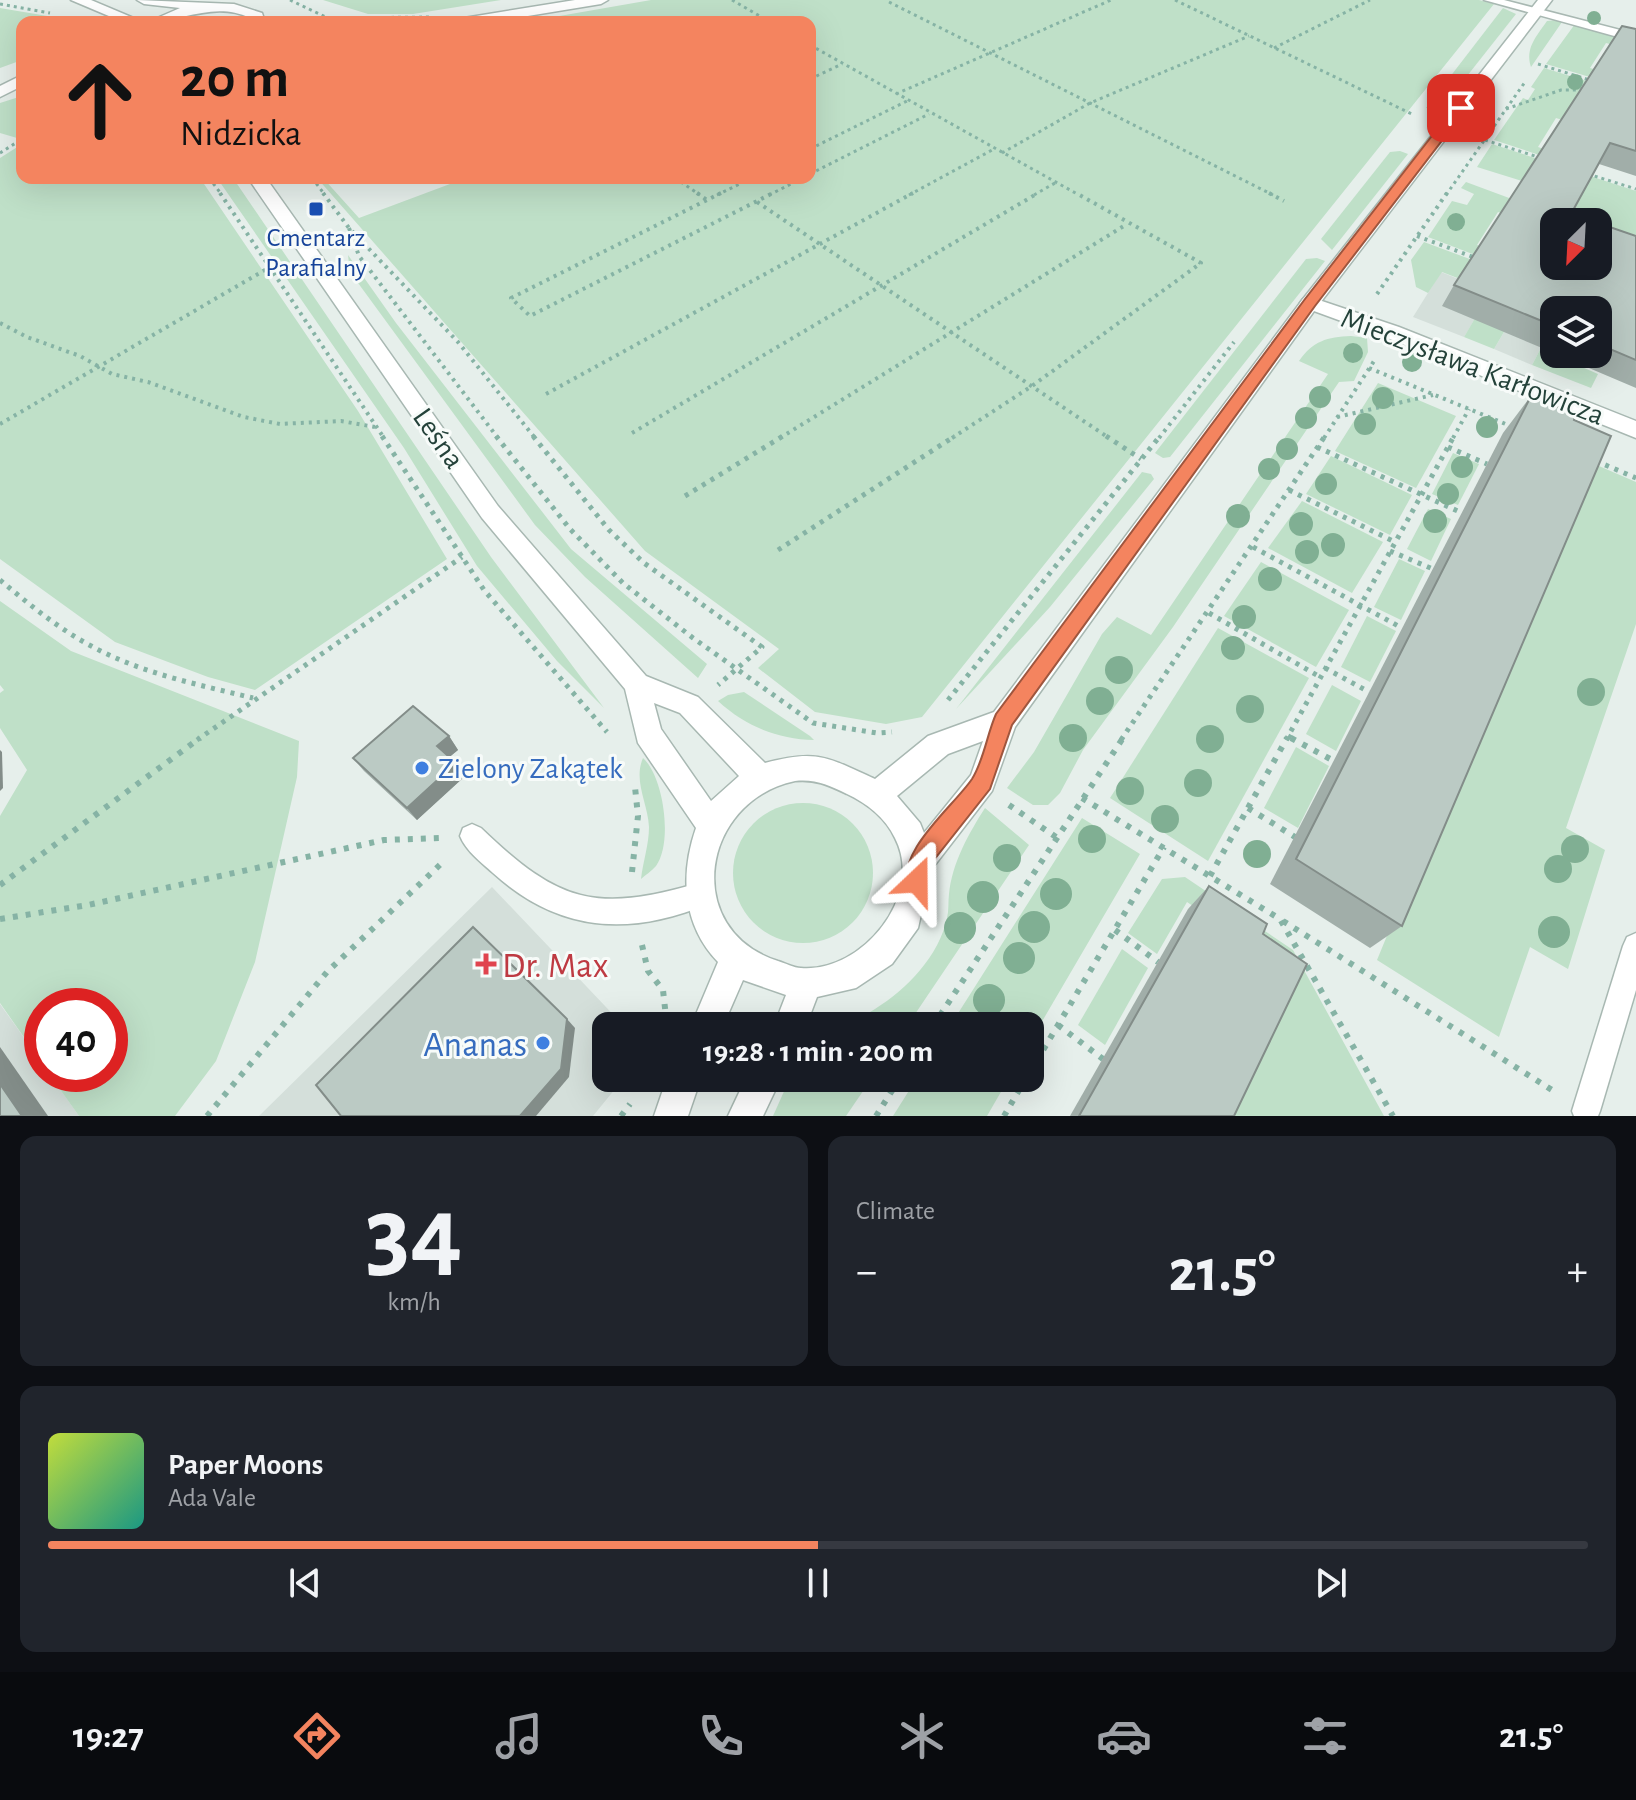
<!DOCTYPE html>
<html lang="en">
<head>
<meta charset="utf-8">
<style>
  :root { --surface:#171b24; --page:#20242c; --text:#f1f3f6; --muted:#9ea1a6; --line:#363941; --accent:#f4845f }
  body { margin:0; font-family:"Alegreya Sans",sans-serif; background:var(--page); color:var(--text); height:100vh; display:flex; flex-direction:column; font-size:30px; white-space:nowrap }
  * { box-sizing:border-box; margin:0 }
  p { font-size:26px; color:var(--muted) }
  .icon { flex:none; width:44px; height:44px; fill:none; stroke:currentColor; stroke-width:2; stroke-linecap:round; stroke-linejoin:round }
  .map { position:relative; height:1116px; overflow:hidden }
  .details { display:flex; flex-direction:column; gap:20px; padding:20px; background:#0d0f14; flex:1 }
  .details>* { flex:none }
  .guide { position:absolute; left:16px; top:16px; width:800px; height:168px; border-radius:16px; box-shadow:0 8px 32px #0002; background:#f4845f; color:#111; overflow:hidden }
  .needle { width:52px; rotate:204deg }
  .controls { position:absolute; left:1540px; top:208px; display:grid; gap:16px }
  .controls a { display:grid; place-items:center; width:72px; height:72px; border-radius:16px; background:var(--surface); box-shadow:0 8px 32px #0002; font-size:40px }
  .speed { position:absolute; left:24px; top:988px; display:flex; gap:16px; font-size:40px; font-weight:700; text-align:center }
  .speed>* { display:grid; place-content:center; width:104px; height:104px; border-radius:50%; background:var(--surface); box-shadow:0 8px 32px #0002; line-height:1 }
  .speed .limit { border:12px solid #d22; background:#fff; color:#111 }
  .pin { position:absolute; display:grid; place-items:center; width:68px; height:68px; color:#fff; margin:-34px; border-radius:16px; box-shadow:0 4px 12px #0006 }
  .me { position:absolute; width:88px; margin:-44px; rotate:23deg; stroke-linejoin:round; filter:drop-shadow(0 0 6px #0008) }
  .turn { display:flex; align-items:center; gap:28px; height:168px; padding:0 32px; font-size:36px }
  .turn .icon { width:104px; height:104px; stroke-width:2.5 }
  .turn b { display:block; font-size:56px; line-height:68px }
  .big { font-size:60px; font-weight:700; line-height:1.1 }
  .details .card { flex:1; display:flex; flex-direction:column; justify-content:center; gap:12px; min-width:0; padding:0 28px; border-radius:16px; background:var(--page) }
  .details .dial { align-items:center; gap:0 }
  .dial b { font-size:104px; line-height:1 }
  .song { display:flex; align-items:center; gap:24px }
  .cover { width:96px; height:96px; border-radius:12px; background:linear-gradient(135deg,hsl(70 70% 55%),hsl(170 70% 35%)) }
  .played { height:8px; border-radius:4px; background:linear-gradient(90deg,var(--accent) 50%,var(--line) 50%) }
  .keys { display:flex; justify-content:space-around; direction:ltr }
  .heat { display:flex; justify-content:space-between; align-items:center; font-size:44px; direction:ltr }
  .details .tiles { flex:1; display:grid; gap:20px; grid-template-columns:1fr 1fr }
  .card:last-child { grid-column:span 2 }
  .trip { position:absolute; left:592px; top:1012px; width:452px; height:80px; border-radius:16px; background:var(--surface); box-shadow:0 8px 32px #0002; font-weight:700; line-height:80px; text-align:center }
  .tabs { display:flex; height:128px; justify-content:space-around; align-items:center; background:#090b0e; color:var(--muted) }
  .tabs .icon { width:56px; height:56px }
  .tabs .on { color:var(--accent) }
  .tabs b { font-size:36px; color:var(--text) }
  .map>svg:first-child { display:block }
</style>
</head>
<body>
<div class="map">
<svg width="1636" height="1116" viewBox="0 0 1636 1116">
  <rect width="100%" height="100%" fill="#e6efeb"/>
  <!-- built -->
  <g fill="#d4dfda">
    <path d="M1441,272L1491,292L1464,337L1413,317Z"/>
    <path d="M1518,308L1554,323L1532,365L1494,349Z"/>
    <path d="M492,887L624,1026H606V1078H624L593,1116H259Z"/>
    <path d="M0,1004L42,1063V1074H49L79,1116H0Z"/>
  </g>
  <!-- green -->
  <g fill="#bfe0c8">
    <path d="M323,0H501L413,14H368Z"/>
    <path d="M651,0H1479L1494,4L922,717L886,724L815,712L758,668L779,649L645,551L317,178H323L359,218L466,178H810V22H525Z"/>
    <path d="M0,8L71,20V22H22V60L0,68Z"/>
    <path d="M1503,8L1516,14L1441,109L1426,108Z"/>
    <path d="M1556,20L1562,22L1531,67C1525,48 1536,37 1547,21Z"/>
    <path d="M1575,24L1636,42V51L1606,43L1590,68L1635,81L1630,89L1546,64Z"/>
    <path d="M1544,68L1636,96V143L1556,118L1538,147L1589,164L1585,170L1494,140L1523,98L1528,100L1535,89L1531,87Z"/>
    <path d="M22,96V134L17,138L0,133V103Z"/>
    <path d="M22,144V178H200L358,411L447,559L255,690L208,677L115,642L0,559V158Z"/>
    <path d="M1492,144L1636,191V261L1598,247V222H1554V232L1498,212L1477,245L1530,265L1525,274L1428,237L1452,201L1467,205L1474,194L1461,188L1466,182L1569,220L1579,199L1477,167Z"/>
    <path d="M1400,151L1408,154L1332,250L1321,239L1390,152Z"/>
    <path d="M217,178H233L491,557L604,708L557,661L477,566L404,448Z"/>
    <path d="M1424,242L1537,284L1598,310L1518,308L1494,349L1464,337L1491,291L1442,272L1428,293L1416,287L1411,260Z"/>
    <path d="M348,255L396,323L571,549L707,664L698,678L585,577L535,525L350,272Z"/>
    <path d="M1317,258L1325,261L1170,457L1163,458L1155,453L1306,259Z"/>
    <path d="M1554,323V354H1588L1582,367L1598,374L1591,388L1532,365Z"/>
    <path d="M1351,336L1367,338L1368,352L1354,381L1339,382L1173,627L1083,750L1060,793L1048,805H1033L1007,788L1034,752L1102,634L1117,617L1151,635L1328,374L1299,361C1313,341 1327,337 1351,336Z"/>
    <path d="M1378,383L1456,416L1416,488L1335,451Z"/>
    <path d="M1555,447L1636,482V624L1566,828L1605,850L1568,969L1530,947L1499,1037L1377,960L1579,470Z"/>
    <path d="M1453,453L1479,464L1458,505L1432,494Z"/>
    <path d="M1331,456L1412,495L1390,535L1306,494Z"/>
    <path d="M1142,472L1151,474L1154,479L1050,607L956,709Z"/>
    <path d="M1302,501L1383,542L1352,593L1268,548Z"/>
    <path d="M1428,509L1451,519L1431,561L1407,549Z"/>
    <path d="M1399,559L1425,571L1401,620L1374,607Z"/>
    <path d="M1261,562L1349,610L1316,667L1224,616Z"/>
    <path d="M0,601L71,651L299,741L297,777L255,962L216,1061L175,1116H79L49,1074H110V1006H42V1063L0,1003V816L27,770L0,728V693L4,690L0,685Z"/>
    <path d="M1367,616L1396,631L1370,682L1341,667Z"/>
    <path d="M1218,628L1309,678L1208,861L1110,798Z"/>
    <path d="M1332,685L1361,701L1336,751L1306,734Z"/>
    <path d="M744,692L810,736L814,740C777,739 745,726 718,701L728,695Z"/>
    <path d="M1296,747L1329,766L1298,828L1264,808Z"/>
    <path d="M643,758C664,777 673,843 656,866C652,871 645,875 641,879C643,862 649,844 649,827C648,803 633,781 643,758Z"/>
    <circle cx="803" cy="873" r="70"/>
    <path d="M985,808L1029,845L907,1026H842C853,1019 865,1016 875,1009C907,989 939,956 947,918C949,910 948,902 949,894C952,863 969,833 985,808Z"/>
    <path d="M1082,818L1140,854L1030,1042V1026H950Z"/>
    <path d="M1185,877L1293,950L1384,1116H1223L1251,945L1187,902L1157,954L1128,933L1162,879Z"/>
    <path d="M1122,949L1148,968L1105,1045L1078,1025Z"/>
    <path d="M790,1078H872L846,1116H773Z"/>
    <path d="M917,1078H1009L987,1116H893Z"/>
  </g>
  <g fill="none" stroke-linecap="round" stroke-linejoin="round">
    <!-- service casing -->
    <g stroke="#a8b8b2" stroke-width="3">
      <g id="service">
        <path d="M1484,0H1504L1636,34V42Z"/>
        <path d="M472,824L481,828C559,903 595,913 699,883L708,886L712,895L708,904C628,937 558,932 493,873C481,862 466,851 460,836L463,828Z"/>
        <path d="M1636,933V990L1600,1111L1598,1116H1574L1572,1111L1623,946L1627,937Z"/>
      </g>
    </g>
    <!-- minor casing -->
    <g stroke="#a8b8b2" stroke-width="3">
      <g id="minor">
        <path d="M575,0H608L601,4L491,22H457L464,18Z"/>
        <path d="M22,75V86L0,97V86Z"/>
        <path d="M1310,297L1399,327L1636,421V438L1385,337L1303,307L1300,303L1303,299Z"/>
      </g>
    </g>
    <!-- tertiary casing -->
    <g stroke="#a8b8b2" stroke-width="3">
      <g id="tertiary">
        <path d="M71,0H91L143,22H123Z"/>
        <path d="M137,0L234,4L262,13L265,22H251L250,18C214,1 183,22 148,22L180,8L144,4Z"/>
        <path d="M1538,0H1552L1317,307L1015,727L992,791L931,870L918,928L892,964L856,988L817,997L806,1026H774L786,995L743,980L723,1026H691L718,962C682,925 680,874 696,828L638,743L625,689L482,518L248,178H266L498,506L646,676L698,697L765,763C817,749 827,757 875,779L928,736L994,712L1303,299ZM654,703L680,713L739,776L711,801L661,729ZM983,741L971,775L924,833L920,823L897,796L948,754ZM795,781C816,779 828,785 847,794C866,803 885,817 895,838C925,896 862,973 801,968C794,968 785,963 778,961C681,930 701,801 795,781Z"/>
        <path d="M667,1078H701L688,1116H654Z"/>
        <path d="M746,1078H781L763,1116H728Z"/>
      </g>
    </g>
    <!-- path-far3 -->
    <g stroke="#86b3a5" stroke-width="3" stroke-dasharray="3 4" stroke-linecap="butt">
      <path d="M290,0L328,18L432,17"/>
      <path d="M732,0L770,22"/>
      <path d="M1175,0L1414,115"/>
      <path d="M889,2L1273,195"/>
      <path d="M0,4L50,13"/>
      <path d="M810,45L1079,195"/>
      <path d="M1274,48L1370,0"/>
      <path d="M1538,64L1593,81"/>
      <path d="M810,79L842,64"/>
      <path d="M896,94L1111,0"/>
      <path d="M1506,109L1561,90H1585"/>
      <path d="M1485,140L1541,158"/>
      <path d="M810,149L907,101"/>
      <path d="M0,153L22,139"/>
      <path d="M1002,153L1090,103L1249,36"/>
      <path d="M810,174L929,114"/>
      <path d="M1588,174L1636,189"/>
      <path d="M209,178L222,195"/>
      <path d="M312,178L325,195"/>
      <path d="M675,178L700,195"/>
      <path d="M717,195L752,178"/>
      <path d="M769,195L803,178"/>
      <path d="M909,195L994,149"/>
      <path d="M1034,195L1055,183"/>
      <path d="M1446,195L1525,82"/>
    </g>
    <!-- path-far2 -->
    <g stroke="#86b3a5" stroke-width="4" stroke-dasharray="3 5" stroke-linecap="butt">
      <path d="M220,193L384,438"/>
      <path d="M323,193L349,228L458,342L535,438"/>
      <path d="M697,193L707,200"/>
      <path d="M721,193L511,298L530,316L773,193"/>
      <path d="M1269,193L1284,201"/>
      <path d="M757,202L1109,438"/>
      <path d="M349,228L359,256L498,438"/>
      <path d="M1417,236L1476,258"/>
      <path d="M1377,294L1447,193"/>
      <path d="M0,323L27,337L80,356L112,374L148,382L244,417L280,424L341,421L375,427"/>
      <path d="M1369,368L1513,427"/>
      <path d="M546,394L913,193"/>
      <path d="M1337,417L1433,395"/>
      <path d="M0,424L270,267"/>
      <path d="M632,433L1038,193"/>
      <path d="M780,438L1127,224"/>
      <path d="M952,438L1032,386L1201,263L1076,193"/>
      <path d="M1159,438L1234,342"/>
      <path d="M1324,438L1376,358"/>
      <path d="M1453,438L1469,409"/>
    </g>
    <!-- path-far1 -->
    <g stroke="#86b3a5" stroke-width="5" stroke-dasharray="4 6" stroke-linecap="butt">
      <path d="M382,436L484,590L607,732"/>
      <path d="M496,436L570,529L623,583L693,638L813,723L877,733L892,732"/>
      <path d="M533,436L609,530L644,563L762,647L718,685"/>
      <path d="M1106,436L1141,459"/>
      <path d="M1317,447L1462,513"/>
      <path d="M1448,447L1487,464"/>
      <path d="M1596,461L1636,478"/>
      <path d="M1289,490L1395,542"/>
      <path d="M685,496L783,436"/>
      <path d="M1253,547L1402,628"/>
      <path d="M778,550L955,436"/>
      <path d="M1390,551L1433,569"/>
      <path d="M0,580C30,605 60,630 95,648C144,674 200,685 253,698"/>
      <path d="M1209,613L1320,677"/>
      <path d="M1325,668L1369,692"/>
      <path d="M948,700L1160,436"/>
      <path d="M1288,736L1295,740"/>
      <path d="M197,740L462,557"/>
      <path d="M1121,740L1325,436"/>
      <path d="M1286,740L1454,436"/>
    </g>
    <!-- path -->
    <g stroke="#86b3a5" stroke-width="6" stroke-dasharray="5 8" stroke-linecap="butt">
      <path d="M1291,738L1334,761"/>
      <path d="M1082,798L1280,919L1393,1116"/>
      <path d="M1009,805L1056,837"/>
      <path d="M1248,808L1295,837"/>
      <path d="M632,872L638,816L635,787"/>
      <path d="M1210,876L1287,738"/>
      <path d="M0,885L200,738"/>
      <path d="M0,919L88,905L384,840L439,838"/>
      <path d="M1283,921L1552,1090"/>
      <path d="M1115,930L1158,962"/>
      <path d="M642,945L648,971L663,990L666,1017"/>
      <path d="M1058,1025L1103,1059"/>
      <path d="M933,1026L1123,738"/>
      <path d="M1030,1072L1164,847"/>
      <path d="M207,1116L327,972L444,861"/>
      <path d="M621,1116L630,1104"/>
      <path d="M876,1116L900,1078"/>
      <path d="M1004,1116L1026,1078"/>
    </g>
    <!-- service -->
    <use href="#service" fill="#fff" fill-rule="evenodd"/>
    <!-- minor -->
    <use href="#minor" fill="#fff" fill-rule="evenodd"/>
    <!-- tertiary -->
    <use href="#tertiary" fill="#fff" fill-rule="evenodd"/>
  </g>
  <!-- trees -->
  <g fill="#80af93">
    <circle cx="1594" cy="18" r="7"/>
    <circle cx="1575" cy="82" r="8"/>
    <circle cx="1456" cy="222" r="9"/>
    <circle cx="1353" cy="353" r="10"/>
    <circle cx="1412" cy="362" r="10"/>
    <circle cx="1320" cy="397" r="11"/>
    <circle cx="1383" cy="398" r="11"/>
    <circle cx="1306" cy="418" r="11"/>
    <circle cx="1365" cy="424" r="11"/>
    <circle cx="1487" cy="427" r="11"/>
    <circle cx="1287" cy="449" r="11"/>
    <circle cx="1462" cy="467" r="11"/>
    <circle cx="1269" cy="469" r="11"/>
    <circle cx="1326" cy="484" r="11"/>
    <circle cx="1448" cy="494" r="11"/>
    <circle cx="1238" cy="516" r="12"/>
    <circle cx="1435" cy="521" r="12"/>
    <circle cx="1301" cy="524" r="12"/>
    <circle cx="1333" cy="545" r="12"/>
    <circle cx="1307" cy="552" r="12"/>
    <circle cx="1270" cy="579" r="12"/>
    <circle cx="1244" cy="617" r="12"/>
    <circle cx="1233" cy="648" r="12"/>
    <circle cx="1119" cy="670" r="14"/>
    <circle cx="1591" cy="692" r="14"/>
    <circle cx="1100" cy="701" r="14"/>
    <circle cx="1250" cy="709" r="14"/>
    <circle cx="1073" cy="738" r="14"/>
    <circle cx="1210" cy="739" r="14"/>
    <circle cx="1198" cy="783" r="14"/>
    <circle cx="1130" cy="791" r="14"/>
    <circle cx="1165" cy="819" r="14"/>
    <circle cx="1092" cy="839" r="14"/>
    <circle cx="1575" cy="849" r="14"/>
    <circle cx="1257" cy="854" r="14"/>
    <circle cx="1007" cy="858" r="14"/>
    <circle cx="1558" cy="869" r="14"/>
    <circle cx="1056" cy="894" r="16"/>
    <circle cx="983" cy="897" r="16"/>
    <circle cx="1034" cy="927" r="16"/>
    <circle cx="960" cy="928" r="16"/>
    <circle cx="1554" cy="932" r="16"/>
    <circle cx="1019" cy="958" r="16"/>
    <circle cx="989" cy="1000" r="16"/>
  </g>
  <!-- wall -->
  <g fill="#a1aea9">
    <path d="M1636,29V176L1599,164L1571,214L1636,236V388L1556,354H1598V310H1554V353L1442,306L1454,285Z"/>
    <path d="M1531,396L1402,926L1370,948L1270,884L1503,433Z"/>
    <path d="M449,736L458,750L449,757L456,763L464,777L417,820L364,771L353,758Z"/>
    <path d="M1209,886L1263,934L1234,1116H1070L1188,909Z"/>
  </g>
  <!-- shaded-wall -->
  <g fill="#838d89">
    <path d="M449,736L458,750L446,760L437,746Z"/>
    <path d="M0,750L2,752L3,788L0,791Z"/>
    <path d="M456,763L464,777L417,820L407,808Z"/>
    <path d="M567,1019L575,1028L569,1077L536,1116H520Z"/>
    <path d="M0,1047L48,1116H22L0,1084Z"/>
  </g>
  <!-- building -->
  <g fill="#bbcac4" stroke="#838d89" stroke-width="2">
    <path d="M1622,26L1636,29V151L1610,143L1571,214L1594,222H1554V266H1598V223L1636,236V360L1598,344V310H1554V326L1454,285Z"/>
    <path d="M1531,396L1576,414L1574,420L1611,436L1402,926L1296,859Z"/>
    <path d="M413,706L449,736L437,746L456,763L407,808L353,758Z"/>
    <path d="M1209,886L1267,924L1263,934L1307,964L1234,1116H1079Z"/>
    <path d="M473,927L567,1019L561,1069L520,1116H341L316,1085Z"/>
    <path d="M0,1084L22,1116H0Z"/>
  </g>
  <!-- route -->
  <path fill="#f4845f" stroke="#9f563e" stroke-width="2" d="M1456,105L1467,108L1315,306L1012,725L990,789L930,865L925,889L917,892L909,889C894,853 953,807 972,779C984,760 987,734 996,714L1305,299Z"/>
  <!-- markers -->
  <rect fill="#1a4fb4" stroke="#f7fbf9" stroke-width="3" x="308" y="201" width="16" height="16" rx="4"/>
  <g fill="#3f7fe0" stroke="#f7fbf9" stroke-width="3">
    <circle cx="422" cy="768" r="8"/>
    <circle cx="543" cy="1043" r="8"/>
  </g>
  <path fill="#e0444e" stroke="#f7fbf9" stroke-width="3" d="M482 952h8v8h8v8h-8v8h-8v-8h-8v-8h8z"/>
  <g text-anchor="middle" stroke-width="6" stroke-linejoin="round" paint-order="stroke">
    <!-- far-transit labels -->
    <g font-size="26" fill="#164399" stroke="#f7fbf9">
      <text x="316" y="246">Cmentarz<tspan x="316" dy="30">Parafialny</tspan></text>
    </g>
    <!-- street labels -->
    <g font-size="30" fill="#24423a" stroke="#f7fbf9">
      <text transform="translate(1473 366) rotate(21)" y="10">Mieczysława Karłowicza</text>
      <text transform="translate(439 438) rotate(55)" y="10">Leśna</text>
    </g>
    <!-- shop labels -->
    <g font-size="30" fill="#366cbe" stroke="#f7fbf9" text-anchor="start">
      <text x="438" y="778">Zielony Zakątek</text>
    </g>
    <!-- near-health labels -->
    <g font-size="36" fill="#be3a42" stroke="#f7fbf9" text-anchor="start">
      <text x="502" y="977">Dr. Max</text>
    </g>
    <!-- near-shop labels -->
    <g font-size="36" fill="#366cbe" stroke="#f7fbf9" text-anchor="end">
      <text x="527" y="1056">Ananas</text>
    </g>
  </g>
</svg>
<div class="controls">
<a><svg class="needle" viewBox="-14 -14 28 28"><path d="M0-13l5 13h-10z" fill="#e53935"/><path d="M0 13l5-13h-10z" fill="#9ea1a6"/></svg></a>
<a><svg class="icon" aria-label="layers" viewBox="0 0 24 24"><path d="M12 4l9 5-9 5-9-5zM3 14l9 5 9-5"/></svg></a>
</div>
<div class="speed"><div class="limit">40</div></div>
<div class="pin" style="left:1461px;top:108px;background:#d93025"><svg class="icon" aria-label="arrive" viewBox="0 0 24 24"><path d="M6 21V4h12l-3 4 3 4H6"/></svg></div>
<svg class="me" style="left:917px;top:881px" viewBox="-20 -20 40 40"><path d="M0-17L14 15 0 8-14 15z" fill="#f4845f" stroke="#fff" stroke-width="4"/></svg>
<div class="trip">19:28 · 1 min · 200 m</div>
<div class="guide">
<div class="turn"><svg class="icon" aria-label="ahead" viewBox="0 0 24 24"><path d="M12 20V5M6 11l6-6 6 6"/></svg><div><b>20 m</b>Nidzicka</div></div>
</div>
</div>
<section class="details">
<div class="tiles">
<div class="card dial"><b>34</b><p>km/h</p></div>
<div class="card"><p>Climate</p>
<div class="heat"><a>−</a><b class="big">21.5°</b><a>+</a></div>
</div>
<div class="card">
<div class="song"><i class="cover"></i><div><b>Paper Moons</b><p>Ada Vale</p></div></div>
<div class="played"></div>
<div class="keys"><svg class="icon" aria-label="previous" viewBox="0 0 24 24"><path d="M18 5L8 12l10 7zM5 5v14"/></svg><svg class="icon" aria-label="pause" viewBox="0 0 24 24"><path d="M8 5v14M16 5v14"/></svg><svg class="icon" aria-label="next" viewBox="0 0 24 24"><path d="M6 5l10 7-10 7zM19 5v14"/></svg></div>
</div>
</div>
</section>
<nav class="tabs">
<b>19:27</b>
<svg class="icon on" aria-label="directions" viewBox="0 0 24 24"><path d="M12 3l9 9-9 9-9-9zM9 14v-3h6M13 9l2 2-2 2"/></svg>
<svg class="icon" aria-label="music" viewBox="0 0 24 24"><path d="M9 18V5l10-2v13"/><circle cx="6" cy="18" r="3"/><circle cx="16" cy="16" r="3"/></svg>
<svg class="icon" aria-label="phone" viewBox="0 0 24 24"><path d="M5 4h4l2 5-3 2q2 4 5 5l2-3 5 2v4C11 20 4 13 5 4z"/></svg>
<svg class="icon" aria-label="climate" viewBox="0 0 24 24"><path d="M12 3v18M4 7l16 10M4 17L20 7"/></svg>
<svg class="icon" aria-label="car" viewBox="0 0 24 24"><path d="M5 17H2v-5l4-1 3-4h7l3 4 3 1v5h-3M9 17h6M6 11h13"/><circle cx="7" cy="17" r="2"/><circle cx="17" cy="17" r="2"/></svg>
<svg class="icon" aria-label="filters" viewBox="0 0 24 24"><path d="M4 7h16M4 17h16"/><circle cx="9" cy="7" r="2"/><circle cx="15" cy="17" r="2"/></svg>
<b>21.5°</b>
</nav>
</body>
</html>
